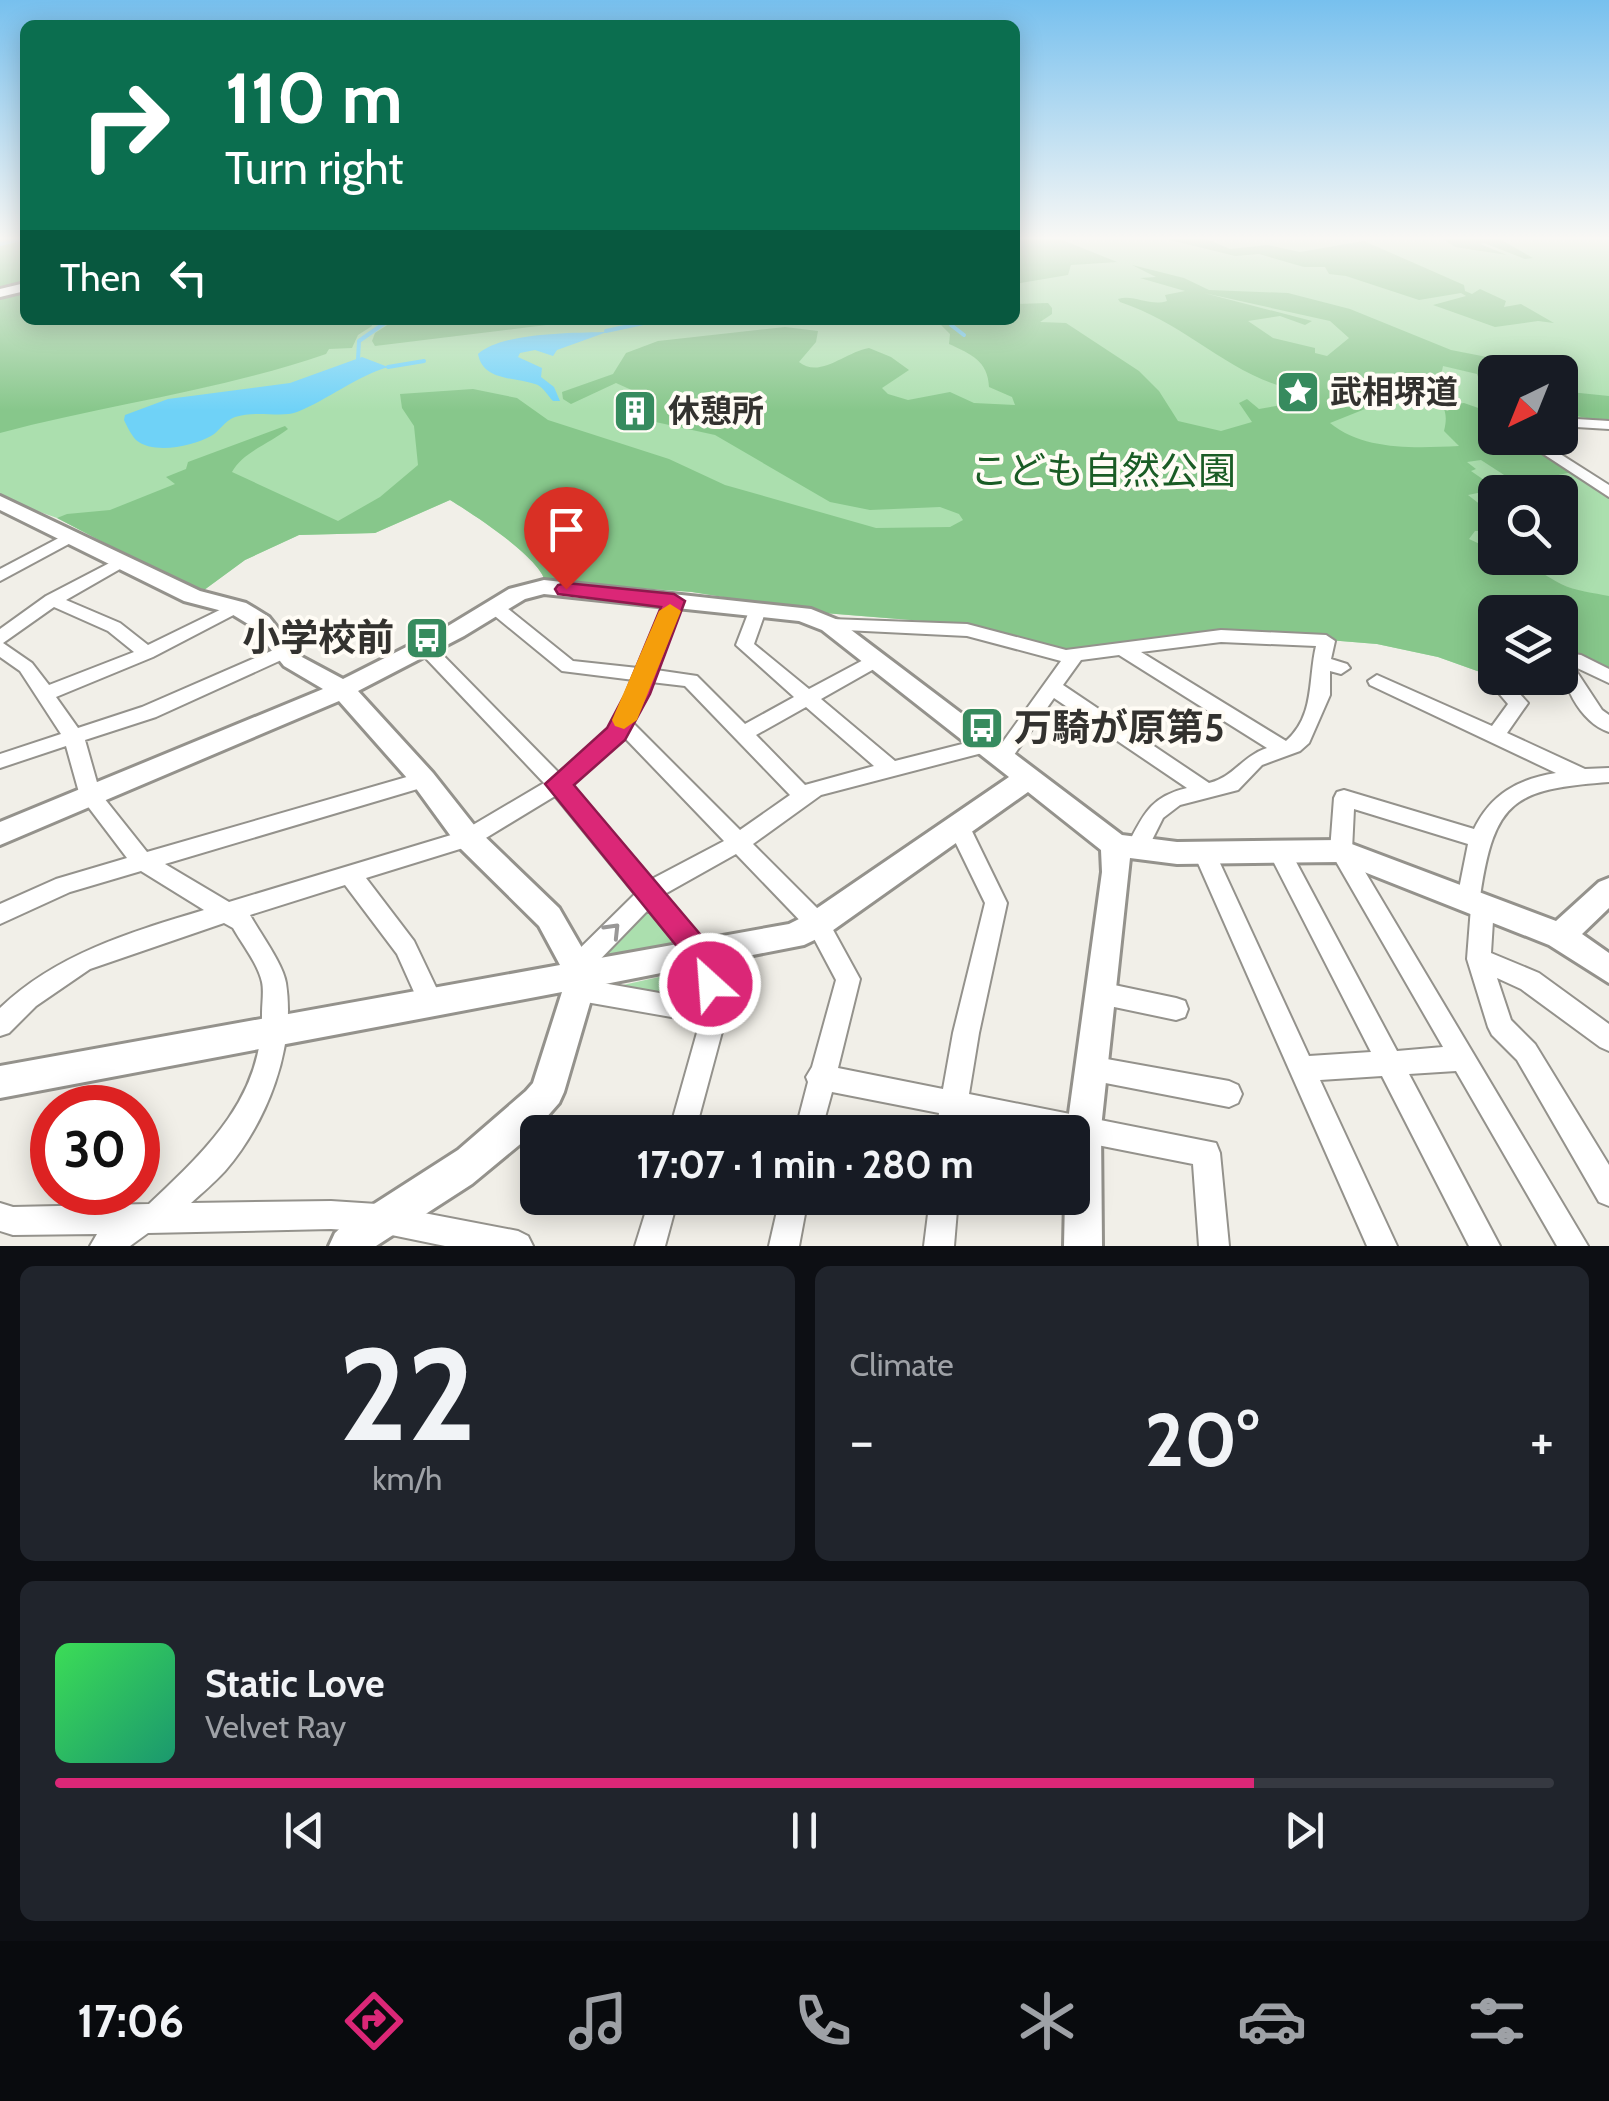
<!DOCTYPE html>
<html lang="en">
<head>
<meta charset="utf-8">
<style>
  :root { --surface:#171b24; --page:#20242c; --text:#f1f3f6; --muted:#9ea1a6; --line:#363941; --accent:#db2777 }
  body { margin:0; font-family:Cabin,"Noto Sans JP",sans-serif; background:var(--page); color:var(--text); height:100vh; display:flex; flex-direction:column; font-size:38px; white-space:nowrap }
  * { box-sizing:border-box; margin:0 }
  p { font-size:32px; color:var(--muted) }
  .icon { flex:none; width:55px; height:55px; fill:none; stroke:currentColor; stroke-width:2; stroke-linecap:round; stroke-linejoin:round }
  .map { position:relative; height:1246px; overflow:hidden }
  .side { display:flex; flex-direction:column; gap:20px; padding:20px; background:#0d0f14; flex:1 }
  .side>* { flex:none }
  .guide { position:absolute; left:20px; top:20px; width:1000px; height:305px; border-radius:15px; box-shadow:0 5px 25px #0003; background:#0b6e4f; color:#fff; overflow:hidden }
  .needle { width:65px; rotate:223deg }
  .controls { position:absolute; left:1478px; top:355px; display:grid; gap:20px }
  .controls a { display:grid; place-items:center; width:100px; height:100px; border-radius:15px; background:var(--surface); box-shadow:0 5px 25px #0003; font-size:50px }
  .speed { position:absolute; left:30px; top:1085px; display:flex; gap:20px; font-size:50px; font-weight:700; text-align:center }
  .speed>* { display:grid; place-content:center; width:130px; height:130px; border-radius:50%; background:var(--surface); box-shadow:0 5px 25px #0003; line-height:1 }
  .speed .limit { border:15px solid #d22; background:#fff; color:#111 }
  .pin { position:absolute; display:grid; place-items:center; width:85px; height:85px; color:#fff; margin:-102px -42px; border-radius:50% 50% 50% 0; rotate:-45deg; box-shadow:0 0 10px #0007 }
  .pin .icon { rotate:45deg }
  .me { position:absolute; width:110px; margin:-55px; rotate:334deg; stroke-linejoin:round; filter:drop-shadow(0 0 8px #0008) }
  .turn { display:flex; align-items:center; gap:35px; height:210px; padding:0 40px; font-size:45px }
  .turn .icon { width:130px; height:130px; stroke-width:2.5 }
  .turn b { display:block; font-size:70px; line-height:85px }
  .then { display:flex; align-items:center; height:95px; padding:0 40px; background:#0003; gap:20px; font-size:38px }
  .big { font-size:75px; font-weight:800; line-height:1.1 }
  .side .card { flex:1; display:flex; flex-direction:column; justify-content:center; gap:15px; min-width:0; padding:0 35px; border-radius:15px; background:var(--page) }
  .side .dial { align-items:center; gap:0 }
  .dial b { font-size:130px; line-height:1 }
  .song { display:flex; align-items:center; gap:30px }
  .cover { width:120px; height:120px; border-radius:15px; background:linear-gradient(135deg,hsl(130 70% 55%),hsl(160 70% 35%)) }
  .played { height:10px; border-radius:5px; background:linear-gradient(90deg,var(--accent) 80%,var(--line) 80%) }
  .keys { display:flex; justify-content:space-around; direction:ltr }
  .heat { display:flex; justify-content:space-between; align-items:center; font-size:55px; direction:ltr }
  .side .tiles { flex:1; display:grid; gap:20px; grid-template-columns:1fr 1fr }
  .card:last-child { grid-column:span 2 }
  .trip { position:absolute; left:520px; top:1115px; width:570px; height:100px; border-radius:15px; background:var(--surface); box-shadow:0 5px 25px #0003; font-weight:800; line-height:100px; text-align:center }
  .menu { display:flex; height:160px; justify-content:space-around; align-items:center; background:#090b0e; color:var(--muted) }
  .menu .icon { width:70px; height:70px }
  .menu .selected { color:var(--accent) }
  .menu b { font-size:45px; color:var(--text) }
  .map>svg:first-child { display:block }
</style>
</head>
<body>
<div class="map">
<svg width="1609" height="1246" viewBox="0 0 1609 1246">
  <rect width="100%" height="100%" fill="#f1efe8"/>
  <!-- green -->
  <g fill="#abdfae" fill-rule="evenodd">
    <path d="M0,237H25V320H1015V237H1609V422L1560,419V372H1495V411L1481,415L1495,424V438H1517L1609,497V673L1560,655V612H1495V669L1480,672L1438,657L1377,644L1217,631L1058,652L961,624L824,613L692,592L545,581C539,557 473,514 450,500L375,533L299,535L245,560L200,593L57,518L0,498ZM1495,492H1560V558H1495Z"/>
    <path d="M643,905L684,942L616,960L603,950Z"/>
    <path d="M695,969L701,973L699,1004L614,987Z"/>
  </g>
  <!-- forest -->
  <g fill="#87c78b" fill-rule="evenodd">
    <path d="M1015,237H1055L1117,262L1071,265L1068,275L1015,284Z"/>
    <path d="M1158,237H1202L1230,249L1268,245L1300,252L1364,241L1464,285L1465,291L1472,294L1480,289L1506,301L1504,307L1521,304L1554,323L1538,321L1495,327L1433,305L1466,296L1461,293L1419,300L1346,276L1329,274L1325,267H1304L1259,254L1235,256Z"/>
    <path d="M1440,237H1496L1533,258L1525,259L1484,243L1480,244L1507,255L1455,247Z"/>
    <path d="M25,240V287L0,291V246Z"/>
    <path d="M1132,265L1184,278L1209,290L1288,293L1350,309L1451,350L1487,357L1516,370L1519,372H1495L1494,393L1481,385L1477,374L1443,366L1439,385L1443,392L1437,395L1451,405L1464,403L1487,411L1481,415L1495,424V438H1517L1572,472L1518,484L1481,460L1467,462L1476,469L1471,471L1497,489L1468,495L1495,516V531H1475L1469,539L1495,551V558C1528,558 1536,571 1561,584C1575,591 1594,593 1609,596V673L1560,655V612H1495V669L1480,672L1438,657L1377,644L1217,631L1058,652L961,624L824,613L692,592L545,581C539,557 473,514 450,500L375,533L299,535L245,560L200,593L57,518L67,514L110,510L175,484L166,477L186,469L188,462L285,426L288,429C270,443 242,453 232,472L338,521L380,497L418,465L414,426L402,408L400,394L473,389L517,398L548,420L669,459L725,485L876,528L950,527L963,520L959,514L940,507L870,510L830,502L715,435L651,421L636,392L616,383L571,404L563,399L562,392L613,374L626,353L658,341L785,327L818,331L816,342L799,362C820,379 845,352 869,348L891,357L909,370L882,388L888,394L908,400L950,392L974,403L1015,405L1012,397L989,387C988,361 971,354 949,344L950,334L941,325L967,320H1015V304L1048,303L1052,308V314L1040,322L1066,323L1139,371L1159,391L1178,421L1221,431L1252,422L1239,403L1247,399L1259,409L1282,405L1286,388C1224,370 1184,323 1120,302L1118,299C1134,294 1150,307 1167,301L1165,295L1185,291L1140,278L1156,277ZM1204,293L1330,321L1349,338L1327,356L1315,353V348L1273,338L1248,321L1280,316L1305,325L1312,321ZM1405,393C1432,394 1452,400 1444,431L1459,446C1416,448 1364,451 1330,423Z"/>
    <path d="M25,290V320H371L372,326L358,335L352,348L329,349L326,354C219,391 109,404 0,433V295Z"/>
    <path d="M395,320H587L375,346L372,341L375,333Z"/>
    <path d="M1560,391L1609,396V422L1560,413Z"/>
  </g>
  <!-- water -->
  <g fill="#6fd2f7">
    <path d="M607,332L557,350L553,356L535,350L520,353L518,357L542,368L541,377L554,387L560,401H553C547,395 543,386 535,384C514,377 483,381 478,354C502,332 575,333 607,332Z"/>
    <path d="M362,357L388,367C355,377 329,399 297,412C281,418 256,410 235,417C224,421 220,431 211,436C193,446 154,455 136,440C131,435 127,426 124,420L125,415L168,399L290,383Z"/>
  </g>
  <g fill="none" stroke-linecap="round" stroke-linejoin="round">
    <!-- stream -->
    <g stroke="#6fd2f7" stroke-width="4">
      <path d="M0,244L25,238"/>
      <path d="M951,325L964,335"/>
      <path d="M606,331L657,320"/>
      <path d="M358,359L359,341L389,320"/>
      <path d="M388,367L424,361"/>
    </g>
    <!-- minor casing -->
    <g stroke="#94928c" stroke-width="4">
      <g id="minor">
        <path d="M1492,411L1495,412V421L1485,415Z"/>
        <path d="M1560,418L1609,421V429L1560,426Z"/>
        <path d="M1519,438H1535L1609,485V497Z"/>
        <path d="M72,531L80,536L78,539L0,581V569Z"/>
        <path d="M121,557L127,559L129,562L127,565L66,600L120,623L148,645L232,604H244L247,608L153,657L56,697L78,728L142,707L278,648H290L293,652L290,656L156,717L85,740L100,793L147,852L424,772L431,775L434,780L431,785L165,864L229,902L461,832L544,783L418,650L415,646L418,642H430L559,773L609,729L634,680L562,671L490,612L487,608L490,604H502L573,661L638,668L665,601L668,597H680L683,601L656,670L697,676L745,724L794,697L736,645L751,606H763L766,610L754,644L809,689L869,657H881L884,661L881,665L821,699L895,761L986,738L993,740L996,745L993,750L986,752L821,795L753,844L826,917L860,979L838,1068L943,1089L953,1033L985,903L948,827L951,821L959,819L967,821L1007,903L979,1033L969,1094L1216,1143L1220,1153L1229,1246H1199L1193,1164L1072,1140V1132H1035L965,1118L962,1132H936L939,1113L832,1092L821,1132H795L808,1082L806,1077L812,1067L836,980L810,931L736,854L663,895L704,944L714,946L718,953L726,1017L695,1132H669L700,1022L580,1001L571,998L568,990L571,982L580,979L699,1000L695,964L691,962L648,910L586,974L577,977L568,974L565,967L568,960L635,894L555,796L476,844L366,878L414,941L444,1004L441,1012L432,1015L423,1012L397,954L345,885L250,915C260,933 283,964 286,983C296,1048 267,1122 225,1171C215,1182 202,1193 191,1203L331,1201L377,1204L518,1231L528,1236L533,1246H445L377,1232L331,1229L148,1233L130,1246H90L97,1234L13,1235L0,1231V1203L13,1207L149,1204C206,1150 263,1098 262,1013C262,1003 264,991 262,982C258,964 242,944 233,928L224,923L90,969L36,1006L9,1033L0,1036V1008C56,954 131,932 204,910L141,871L70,892L0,924V904L56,879L127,858L80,796L66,746L0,768V754L61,734L20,671L0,657V629L46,596ZM54,607L108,631L134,652L49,685L32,663L3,643ZM651,682L685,686L790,795L740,830L632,722ZM806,707L874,766L805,785L756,735ZM624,737L724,841L650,880L570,786Z"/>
        <path d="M830,619L967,624L1066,650L1221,630L1326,635L1335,641L1331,659L1347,664L1350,668L1341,674L1330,671V695L1309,743L1300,751L1262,765L1238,790L1180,805L1163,818L1145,854L1137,857L1129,854L1126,848C1143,816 1149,797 1187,788L1054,698L1009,762H995L992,757L1061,661L967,636L824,629L821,625L824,621ZM1221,642L1316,646C1308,679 1315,716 1286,741L1141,652ZM1119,655L1267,748C1241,757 1234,777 1209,783L1063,685L1081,660Z"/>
        <path d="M1560,652L1581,655L1609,669V683L1573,666L1602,710L1609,715V732C1579,722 1560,681 1560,652Z"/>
        <path d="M1377,675L1492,726L1508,704L1491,684L1500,678L1507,680L1528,703L1507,733L1585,769L1609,768V782C1514,789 1494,800 1480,897L1491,898L1494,905L1491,953L1539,973L1609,1024V1051L1600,1047L1521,989L1497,978L1511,1020L1535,1044L1609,1165V1206L1599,1202L1517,1060L1492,1035L1488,1027L1467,959L1471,907L1460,906L1457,899L1468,844L1354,809L1352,850L1588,1246H1557L1456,1071L1409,1074L1500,1246H1469L1382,1076L1320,1080L1397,1246H1367L1194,854L1197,848L1205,845L1213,848L1309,1056L1371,1052L1268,851L1271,845L1279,842L1287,845L1397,1051L1443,1047L1330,851L1334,798L1337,792L1344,790L1474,829C1491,794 1518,779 1556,773L1370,685L1368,681Z"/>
        <path d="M1100,982L1176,998L1185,1001L1188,1009L1185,1017L1176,1020L1100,1004L1091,1001L1088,993L1091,985Z"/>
        <path d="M1090,1056L1229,1081L1238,1085L1242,1094L1238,1103L1229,1107L1090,1080L1081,1077L1077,1068L1081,1059Z"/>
        <path d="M650,1198H678L665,1246H635Z"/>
        <path d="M780,1198H808L799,1246H769Z"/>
        <path d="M930,1198H958L954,1246H924Z"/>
      </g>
    </g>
    <!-- tertiary casing -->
    <g stroke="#94928c" stroke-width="6">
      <g id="tertiary">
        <path d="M25,283V291L0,297V289Z"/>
        <path d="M0,496L200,591L246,603L269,617L300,656L343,679L448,626L509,589L544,580L811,609L838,620L1122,835L1177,842L1341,840L1556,921L1599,882L1609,878V908L1582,934L1609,953V983L1549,945L1339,862L1177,864L1130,858L1101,1128L1102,1246H1064L1065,1198H1072V1132H1066L1067,1128L1102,872L1101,850L1028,792L829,933L804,945L595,986L564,1092L559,1103L530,1136L472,1184L376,1246H329L335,1233L349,1220L458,1150L526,1091L533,1083L562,992L0,1098V1066L560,965L539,926L458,846L415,787L339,701L0,845V822L323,689L284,666L253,627L230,613L184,601L0,510ZM544,594L799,621L822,630L1009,777L807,915L789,924L589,960L559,908L478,830L433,773L358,691L464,636L525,599Z"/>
      </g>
    </g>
    <!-- minor -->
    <use href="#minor" fill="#fff" fill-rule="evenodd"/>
    <!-- tertiary -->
    <use href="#tertiary" fill="#fff" fill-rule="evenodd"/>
  </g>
  <!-- one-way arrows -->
  <defs><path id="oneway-chevron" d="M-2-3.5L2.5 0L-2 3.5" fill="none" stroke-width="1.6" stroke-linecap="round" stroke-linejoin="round" transform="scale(2.5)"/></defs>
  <use stroke="#999897" href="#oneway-chevron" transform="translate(613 930) rotate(-46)"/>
  <!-- sky -->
  <linearGradient id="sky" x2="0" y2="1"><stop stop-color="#77c0ee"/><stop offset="0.58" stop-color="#f9f8f5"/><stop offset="1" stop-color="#f9f8f5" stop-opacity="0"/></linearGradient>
  <rect width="1609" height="411" fill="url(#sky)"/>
  <!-- route -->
  <path fill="#db2777" stroke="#8e194d" stroke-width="2.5" d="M566,583L674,594L685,601L650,694L625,740L574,785L705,940L717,944L725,984L721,993L710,997L698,993L692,965L545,784L607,728L625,694L661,607L558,594L555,589L558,585Z"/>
  <!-- slow -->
  <path fill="#f59e0b" d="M670,604L681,611L637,720L624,729L615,726L612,720L659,611Z"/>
  <!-- icons -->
  <defs>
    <g id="sight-square" transform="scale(2.25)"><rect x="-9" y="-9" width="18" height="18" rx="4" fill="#378b5e" stroke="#fffcf5"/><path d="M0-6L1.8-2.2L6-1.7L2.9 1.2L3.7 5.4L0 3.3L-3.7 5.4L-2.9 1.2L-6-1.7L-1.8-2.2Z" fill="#fff"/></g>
    <g id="building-square" transform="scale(2.25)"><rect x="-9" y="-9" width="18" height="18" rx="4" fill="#378b5e" stroke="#fffcf5"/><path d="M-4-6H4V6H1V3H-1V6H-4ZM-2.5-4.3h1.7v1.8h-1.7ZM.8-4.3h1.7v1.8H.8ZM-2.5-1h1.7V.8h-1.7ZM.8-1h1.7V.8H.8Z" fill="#fff"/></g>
    <g id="bus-square" transform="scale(2.25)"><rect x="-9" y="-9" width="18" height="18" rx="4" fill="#378b5e" stroke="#fffcf5"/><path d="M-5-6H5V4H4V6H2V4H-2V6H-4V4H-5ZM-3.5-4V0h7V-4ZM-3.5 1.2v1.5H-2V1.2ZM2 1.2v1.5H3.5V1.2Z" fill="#fff"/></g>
  </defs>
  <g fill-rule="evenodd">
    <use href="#sight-square" x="1298" y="392"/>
    <use href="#building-square" x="635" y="411"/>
    <use href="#bus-square" x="427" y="638"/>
    <use href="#bus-square" x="982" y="728"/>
  </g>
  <g text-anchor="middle" stroke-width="8" stroke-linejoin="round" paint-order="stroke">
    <!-- far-poi labels -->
    <g font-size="32" font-weight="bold" fill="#33322f" stroke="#fffcf5" text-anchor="start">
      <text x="1330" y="403">武相堺道</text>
      <text x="668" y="422">休憩所</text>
    </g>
    <!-- park labels -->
    <g font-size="38" fill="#1a5c25" stroke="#fffcf5">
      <text x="1103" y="484">こども自然公園</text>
    </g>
    <!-- poi labels -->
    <g font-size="38" font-weight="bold" fill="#33322f" stroke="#fffcf5" text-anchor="end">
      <text x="394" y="651">小学校前</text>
      <text x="1014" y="741" text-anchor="start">万騎が原第5</text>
    </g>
  </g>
</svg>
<div class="controls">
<a><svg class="needle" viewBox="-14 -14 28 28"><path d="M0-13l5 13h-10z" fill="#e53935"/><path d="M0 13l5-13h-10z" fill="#9ea1a6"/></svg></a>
<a><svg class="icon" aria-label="search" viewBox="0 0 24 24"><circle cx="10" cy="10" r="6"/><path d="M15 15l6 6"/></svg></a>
<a><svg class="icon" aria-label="layers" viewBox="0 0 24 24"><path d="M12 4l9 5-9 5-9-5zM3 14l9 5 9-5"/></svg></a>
</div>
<div class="speed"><div class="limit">30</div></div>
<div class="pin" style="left:566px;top:589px;background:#d93025"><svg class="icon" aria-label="arrive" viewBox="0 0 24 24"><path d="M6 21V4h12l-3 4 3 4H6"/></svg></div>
<svg class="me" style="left:710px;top:984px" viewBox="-20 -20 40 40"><circle r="17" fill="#db2777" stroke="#fff" stroke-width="3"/><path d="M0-11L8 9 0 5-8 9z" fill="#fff"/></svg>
<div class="trip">17:07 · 1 min · 280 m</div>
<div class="guide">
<div class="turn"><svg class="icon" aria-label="right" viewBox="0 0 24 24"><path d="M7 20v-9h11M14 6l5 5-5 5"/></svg><div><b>110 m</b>Turn right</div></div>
<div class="then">Then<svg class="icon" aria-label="left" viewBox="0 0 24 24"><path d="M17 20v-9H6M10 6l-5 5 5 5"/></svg></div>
</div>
</div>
<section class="side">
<div class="tiles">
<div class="card dial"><b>22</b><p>km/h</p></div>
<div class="card"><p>Climate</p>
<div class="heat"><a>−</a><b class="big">20°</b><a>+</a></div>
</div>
<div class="card">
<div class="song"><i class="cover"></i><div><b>Static Love</b><p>Velvet Ray</p></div></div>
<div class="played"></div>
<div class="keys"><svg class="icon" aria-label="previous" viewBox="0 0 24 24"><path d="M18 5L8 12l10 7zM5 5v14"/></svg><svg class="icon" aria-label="pause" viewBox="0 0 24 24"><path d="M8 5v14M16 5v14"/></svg><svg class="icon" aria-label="next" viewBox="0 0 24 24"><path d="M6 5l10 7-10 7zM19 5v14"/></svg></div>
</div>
</div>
</section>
<nav class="menu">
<b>17:06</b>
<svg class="icon selected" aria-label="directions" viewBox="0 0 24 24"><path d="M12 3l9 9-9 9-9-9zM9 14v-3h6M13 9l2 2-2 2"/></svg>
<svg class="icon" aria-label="music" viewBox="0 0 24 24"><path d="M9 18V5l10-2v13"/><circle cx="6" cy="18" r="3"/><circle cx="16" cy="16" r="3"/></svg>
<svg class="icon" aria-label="phone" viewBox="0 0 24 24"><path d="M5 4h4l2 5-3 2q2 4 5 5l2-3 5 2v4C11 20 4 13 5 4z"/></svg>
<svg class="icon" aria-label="climate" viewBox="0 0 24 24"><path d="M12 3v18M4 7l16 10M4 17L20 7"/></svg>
<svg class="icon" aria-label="car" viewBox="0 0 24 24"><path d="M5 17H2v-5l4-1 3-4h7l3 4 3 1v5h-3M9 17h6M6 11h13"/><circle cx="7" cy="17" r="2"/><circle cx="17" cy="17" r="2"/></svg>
<svg class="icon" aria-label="filters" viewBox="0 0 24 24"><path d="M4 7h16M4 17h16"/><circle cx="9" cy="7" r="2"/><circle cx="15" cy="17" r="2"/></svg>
</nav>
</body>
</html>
